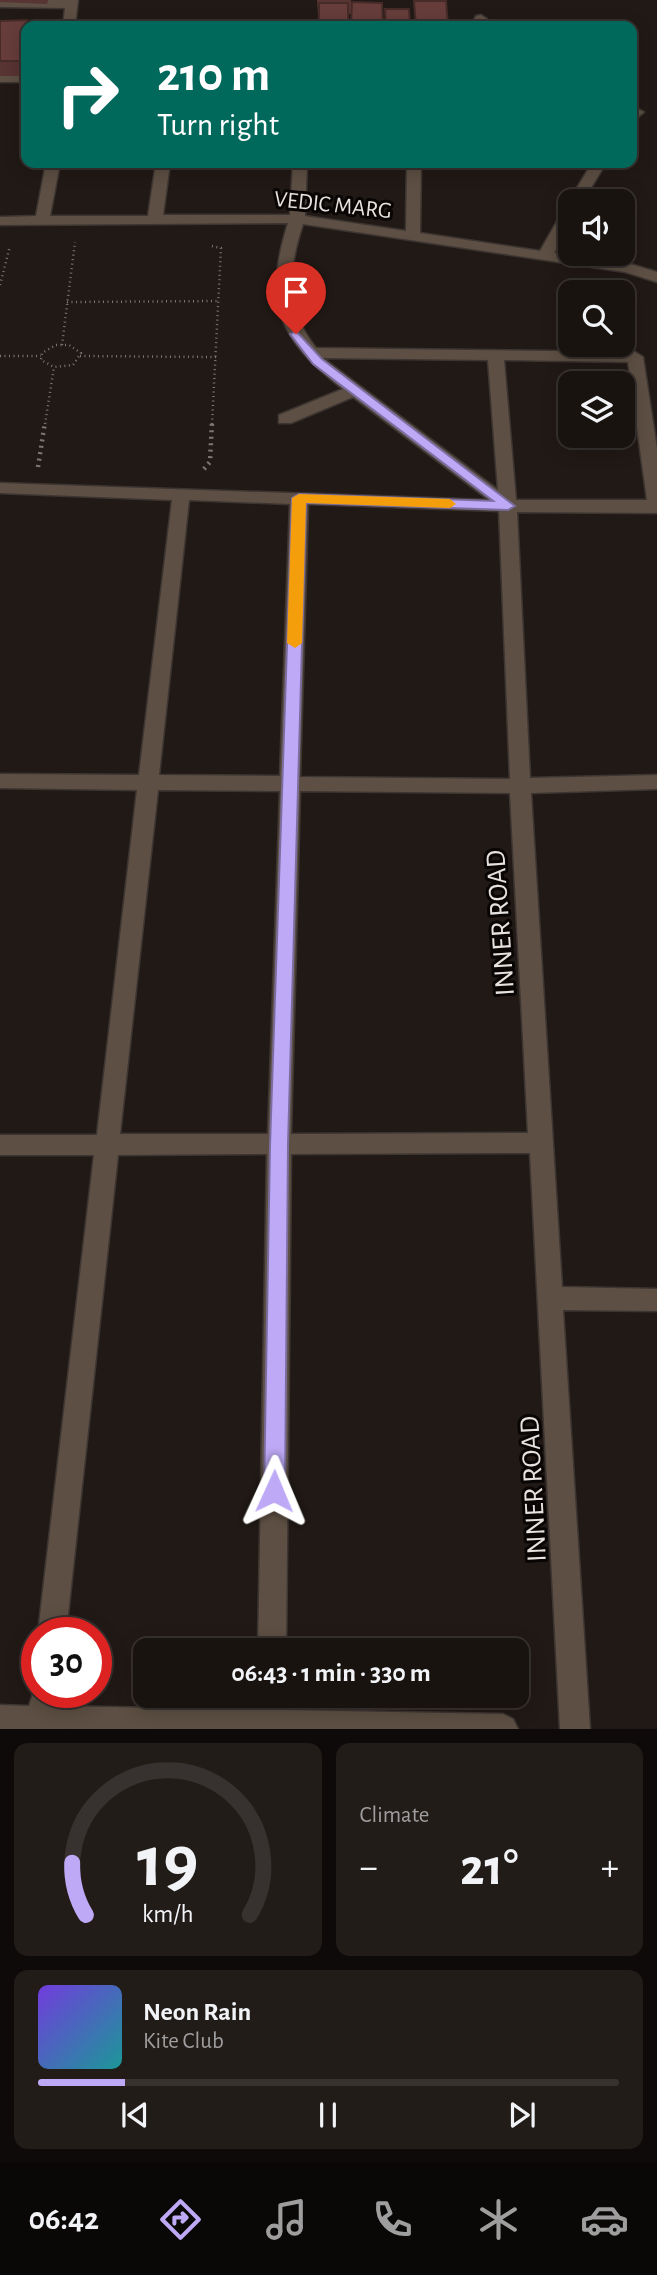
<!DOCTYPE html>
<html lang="en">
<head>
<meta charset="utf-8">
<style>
  :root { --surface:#191310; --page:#221c19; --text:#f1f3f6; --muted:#9f9e9f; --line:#373230; --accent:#bda9f5 }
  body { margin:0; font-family:"Alegreya Sans",sans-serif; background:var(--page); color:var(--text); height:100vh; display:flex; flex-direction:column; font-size:26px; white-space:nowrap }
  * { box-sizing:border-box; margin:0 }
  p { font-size:23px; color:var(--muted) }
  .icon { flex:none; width:38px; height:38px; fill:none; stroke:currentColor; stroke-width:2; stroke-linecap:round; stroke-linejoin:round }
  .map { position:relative; height:1729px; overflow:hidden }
  .details { display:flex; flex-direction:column; gap:14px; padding:14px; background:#0e0a09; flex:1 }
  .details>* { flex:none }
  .banner { position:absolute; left:21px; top:21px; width:616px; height:147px; border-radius:14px; box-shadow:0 4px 18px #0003,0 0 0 2px var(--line); background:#00695c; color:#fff; overflow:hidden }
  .controls { position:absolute; left:558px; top:189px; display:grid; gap:14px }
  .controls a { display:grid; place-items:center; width:77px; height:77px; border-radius:14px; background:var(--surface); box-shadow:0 4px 18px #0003,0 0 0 2px var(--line); font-size:35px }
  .speed { position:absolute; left:21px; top:1617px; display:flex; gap:14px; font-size:35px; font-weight:700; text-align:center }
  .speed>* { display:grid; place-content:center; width:91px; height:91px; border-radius:50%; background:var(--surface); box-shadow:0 4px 18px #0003,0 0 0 2px var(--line); line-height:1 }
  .speed .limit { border:10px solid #d22; background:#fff; color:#111 }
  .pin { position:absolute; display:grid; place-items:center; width:60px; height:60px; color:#fff; margin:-72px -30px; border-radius:50% 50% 50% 0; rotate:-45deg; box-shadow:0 0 7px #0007 }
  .pin .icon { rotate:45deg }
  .me { position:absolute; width:77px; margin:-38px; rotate:1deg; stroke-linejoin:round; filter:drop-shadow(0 0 5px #0008) }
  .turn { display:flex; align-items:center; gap:24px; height:147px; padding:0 21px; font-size:32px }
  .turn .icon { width:91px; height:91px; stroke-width:2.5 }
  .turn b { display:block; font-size:49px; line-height:60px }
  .big { font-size:52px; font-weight:600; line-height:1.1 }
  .details .widget { flex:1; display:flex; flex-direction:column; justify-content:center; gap:10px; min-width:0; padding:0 24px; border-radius:14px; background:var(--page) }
  .details .dial { align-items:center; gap:0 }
  .dial svg { height:182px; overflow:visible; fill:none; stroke:var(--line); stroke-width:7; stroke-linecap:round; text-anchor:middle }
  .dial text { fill:var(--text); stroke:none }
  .song { display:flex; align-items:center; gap:21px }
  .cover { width:84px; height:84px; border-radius:10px; background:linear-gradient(135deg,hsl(260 70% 55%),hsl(180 70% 35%)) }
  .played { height:7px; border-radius:4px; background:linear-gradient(90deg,var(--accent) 15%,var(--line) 15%) }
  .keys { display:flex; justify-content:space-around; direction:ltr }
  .heat { display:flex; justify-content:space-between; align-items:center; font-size:38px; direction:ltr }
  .details .tiles { flex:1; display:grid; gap:14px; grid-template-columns:1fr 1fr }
  .widget:last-child { grid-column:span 2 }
  .trip { position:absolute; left:133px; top:1638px; width:396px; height:70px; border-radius:14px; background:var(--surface); box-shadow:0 4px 18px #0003,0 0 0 2px var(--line); font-weight:600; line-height:70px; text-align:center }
  .menu { display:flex; height:112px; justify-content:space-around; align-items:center; background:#0a0806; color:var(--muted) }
  .menu .icon { width:49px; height:49px }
  .menu .current { color:var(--accent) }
  .menu b { font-size:32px; color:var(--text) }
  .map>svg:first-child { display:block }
</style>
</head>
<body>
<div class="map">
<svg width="657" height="1729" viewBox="0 0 657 1729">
  <rect width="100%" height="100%" fill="#211915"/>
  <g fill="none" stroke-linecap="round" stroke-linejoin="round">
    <!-- street casing -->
    <g stroke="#3d3531" stroke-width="3">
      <g id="street">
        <path d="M0,0H78L75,26H63L65,8L0,7Z"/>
        <path d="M481,15L487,19L483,26H471L476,16Z"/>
        <rect x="0" y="74" width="26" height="8"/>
        <path d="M632,106L644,112L632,122Z"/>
        <path d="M46,163H60L50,216H148L156,163H170L163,215H290L293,163H307L305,216L406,231L407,163H421L420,233L540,251L563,211L570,207V223L554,253L627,263L657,272V282L625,272L303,224C288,270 284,308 316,348L635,352L643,357L657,449V513L517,512L530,778L657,775V789L531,793L562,1287L657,1289V1311L563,1310L590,1729H560L530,1153L291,1154L286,1650H258L267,1154L118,1155L66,1633H38L94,1155H0V1135H97L137,790L0,788V774L139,775L172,500L0,493V483L489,500L353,397L291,423H279V415L343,389C278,339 263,303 288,223L0,225V217L36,216ZM323,358L488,360L498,490L324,359ZM504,360L628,362L647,500H516ZM189,500L290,504L280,776L159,775ZM308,504L499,511L510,779L300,777ZM158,790L280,791L268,1134H120ZM300,791L510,793L528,1133L291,1134Z"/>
        <path d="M592,163H606L583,201L570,204L569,201Z"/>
        <path d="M37,1681V1692H60L59,1706L256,1710L257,1696H285L286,1710L503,1714L513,1719L518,1729H0V1705L29,1706Z"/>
      </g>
    </g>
    <!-- path-far1 -->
    <g stroke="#7d7673" stroke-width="2.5" stroke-dasharray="1 3.5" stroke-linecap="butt">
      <path d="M0,285L10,246"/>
      <path d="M67,302L220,301"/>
      <path d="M56,345H69L81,353L73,365L54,367L41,360L42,353Z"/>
      <path d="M62,345L75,242"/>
      <path d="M0,356H41"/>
      <path d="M80,356L216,357"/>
      <path d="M45,424L54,367"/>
      <path d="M212,424L221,248L212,246"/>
    </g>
    <!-- path -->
    <g stroke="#7d7673" stroke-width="4.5" stroke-dasharray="2 4.5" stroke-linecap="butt">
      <path d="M38,467L45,422"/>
      <path d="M204,469L210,462L212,422"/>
    </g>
    <!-- street -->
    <use href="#street" fill="#5d4f43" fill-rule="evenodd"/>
  </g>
  <!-- wall -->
  <g fill="#583433">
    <path d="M0,0H48L47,4L0,2Z"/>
    <path d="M317,0H351V14L318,15Z"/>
    <path d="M27,20L22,76H0V21Z"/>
  </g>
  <!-- shaded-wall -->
  <path fill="#472b29" d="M27,20L26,50L22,76L20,61Z"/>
  <!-- building -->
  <g fill="#663d3b" stroke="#472b29" stroke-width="2">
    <path d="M414,1H446L448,26H416Z"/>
    <path d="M352,2L382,3L383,26H351Z"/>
    <rect x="319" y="3" width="29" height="23"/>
    <path d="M385,9H409L410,26H386Z"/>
    <path d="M27,20L20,61H0V21Z"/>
  </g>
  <!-- route -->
  <path fill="#bda9f5" stroke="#7b6e9f" stroke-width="2" d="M296,331L322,359L515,506L508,510L306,503L288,1145L285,1491L282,1498L274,1501L267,1498L264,1491L270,1145L292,498L299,494L493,501L313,364L290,334Z"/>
  <!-- slow -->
  <path fill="#f59e0b" d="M299,494L450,499L456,504L450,508L306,503L302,643L295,648L287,643L292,498Z"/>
  <g text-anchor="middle" stroke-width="6" stroke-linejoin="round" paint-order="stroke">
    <!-- far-street labels -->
    <g font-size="23" fill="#e7e1df" stroke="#080504">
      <text transform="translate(333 204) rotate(6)" y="8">VEDIC MARG</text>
    </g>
    <!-- street labels -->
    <g font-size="28" fill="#e7e1df" stroke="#080504">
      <text transform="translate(499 923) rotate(-94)" y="10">INNER ROAD</text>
      <text transform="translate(532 1489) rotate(-93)" y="10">INNER ROAD</text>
    </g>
  </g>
</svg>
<div class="controls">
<a><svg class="icon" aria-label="sound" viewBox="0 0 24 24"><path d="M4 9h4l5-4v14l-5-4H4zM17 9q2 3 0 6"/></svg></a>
<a><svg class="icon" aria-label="search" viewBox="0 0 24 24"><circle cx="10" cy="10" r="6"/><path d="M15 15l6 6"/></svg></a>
<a><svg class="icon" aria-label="layers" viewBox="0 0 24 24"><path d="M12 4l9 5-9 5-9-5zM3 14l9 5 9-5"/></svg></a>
</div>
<div class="speed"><div class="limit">30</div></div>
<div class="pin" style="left:296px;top:334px;background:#d93025"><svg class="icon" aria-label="arrive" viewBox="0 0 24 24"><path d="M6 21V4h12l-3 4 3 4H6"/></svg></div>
<svg class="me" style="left:274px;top:1491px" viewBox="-20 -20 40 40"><path d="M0-17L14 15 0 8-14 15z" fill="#bda9f5" stroke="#fff" stroke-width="4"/></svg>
<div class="trip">06:43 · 1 min · 330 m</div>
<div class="banner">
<div class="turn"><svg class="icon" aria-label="right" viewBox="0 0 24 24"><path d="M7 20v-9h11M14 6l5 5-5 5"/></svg><div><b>210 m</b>Turn right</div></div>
</div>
</div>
<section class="details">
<div class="tiles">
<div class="widget dial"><svg viewBox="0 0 100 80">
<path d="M14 69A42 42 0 1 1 86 69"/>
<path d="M14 69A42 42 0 0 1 8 46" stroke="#bda9f5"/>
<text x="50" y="56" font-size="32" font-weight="700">19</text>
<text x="50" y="72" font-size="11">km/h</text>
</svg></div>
<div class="widget"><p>Climate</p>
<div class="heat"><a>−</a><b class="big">21°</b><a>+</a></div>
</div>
<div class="widget">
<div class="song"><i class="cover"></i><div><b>Neon Rain</b><p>Kite Club</p></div></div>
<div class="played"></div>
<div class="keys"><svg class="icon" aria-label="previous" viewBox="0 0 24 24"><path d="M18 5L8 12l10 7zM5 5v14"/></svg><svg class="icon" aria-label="pause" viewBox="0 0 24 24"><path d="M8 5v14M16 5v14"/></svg><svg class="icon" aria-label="next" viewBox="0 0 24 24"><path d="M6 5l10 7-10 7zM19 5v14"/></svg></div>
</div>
</div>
</section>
<nav class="menu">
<b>06:42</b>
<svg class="icon current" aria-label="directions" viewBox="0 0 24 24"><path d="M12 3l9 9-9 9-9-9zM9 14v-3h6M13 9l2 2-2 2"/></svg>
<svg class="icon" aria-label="music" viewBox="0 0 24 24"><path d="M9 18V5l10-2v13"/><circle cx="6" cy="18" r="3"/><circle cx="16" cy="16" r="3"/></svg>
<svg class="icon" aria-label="phone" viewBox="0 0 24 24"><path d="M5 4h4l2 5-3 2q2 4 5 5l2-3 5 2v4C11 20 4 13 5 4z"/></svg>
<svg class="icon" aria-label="climate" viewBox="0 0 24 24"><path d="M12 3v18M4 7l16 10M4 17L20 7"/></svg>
<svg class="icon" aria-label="car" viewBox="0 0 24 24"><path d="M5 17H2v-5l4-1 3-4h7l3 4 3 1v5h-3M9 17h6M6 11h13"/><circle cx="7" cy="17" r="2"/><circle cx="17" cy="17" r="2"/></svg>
</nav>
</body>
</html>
